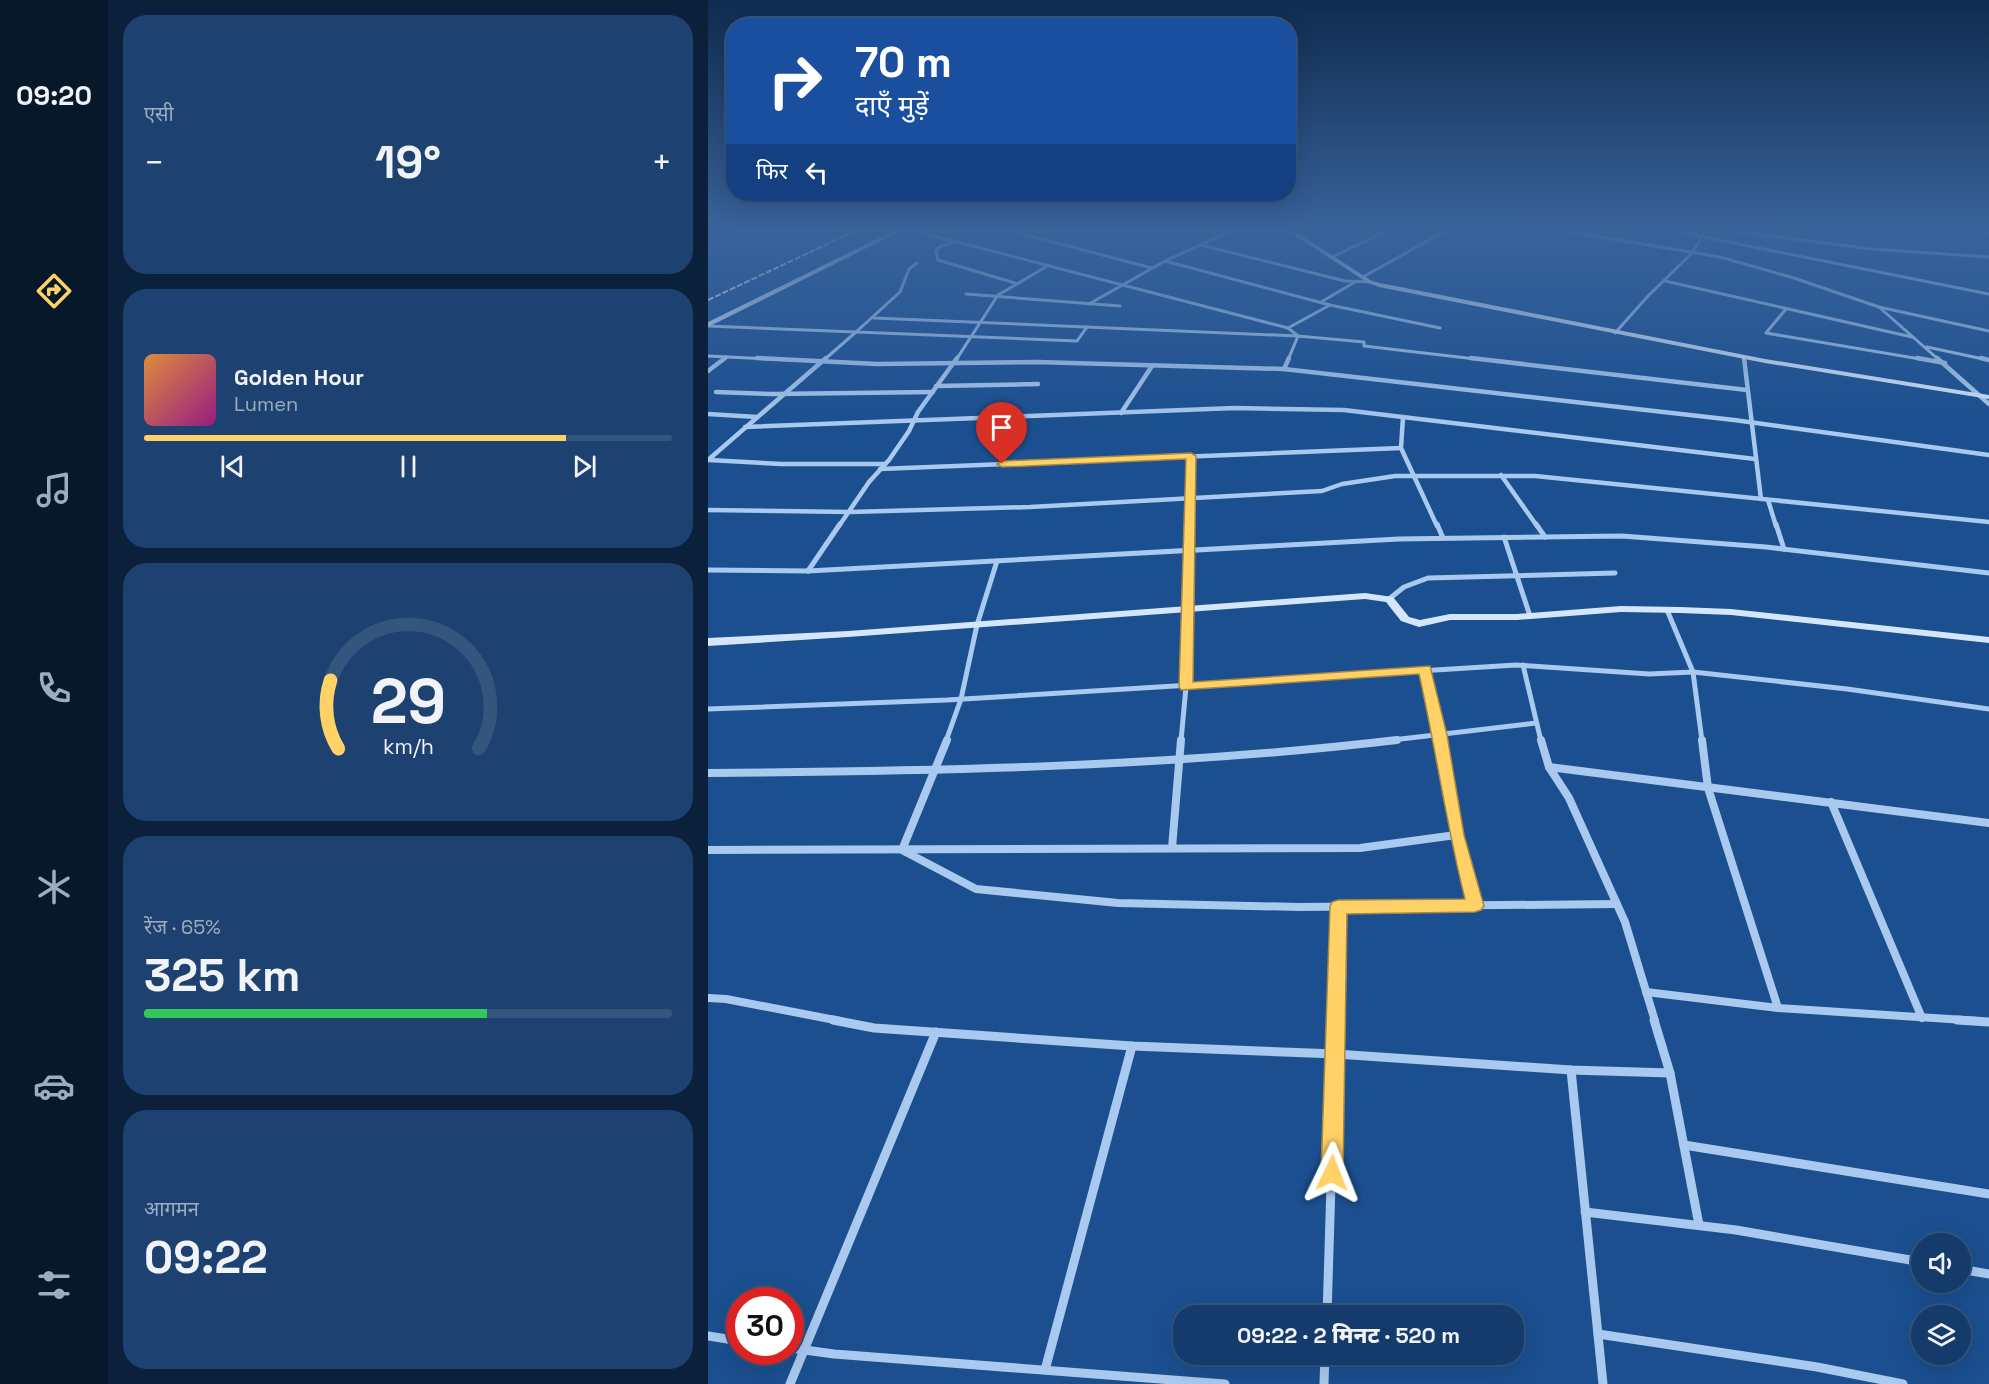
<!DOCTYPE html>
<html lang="hi">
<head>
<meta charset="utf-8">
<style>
  :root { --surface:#143b6b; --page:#1d4271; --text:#f1f3f6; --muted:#9dadc1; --line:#33557e; --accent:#ffd166 }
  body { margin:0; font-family:"Space Grotesk","Noto Sans Devanagari",sans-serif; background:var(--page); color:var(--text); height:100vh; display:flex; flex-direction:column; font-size:22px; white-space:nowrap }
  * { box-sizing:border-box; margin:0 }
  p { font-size:20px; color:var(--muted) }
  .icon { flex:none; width:33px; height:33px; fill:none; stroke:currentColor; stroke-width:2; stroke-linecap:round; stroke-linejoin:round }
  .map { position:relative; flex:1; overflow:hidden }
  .drawer { display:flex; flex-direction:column; gap:15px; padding:15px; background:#0b203b; width:600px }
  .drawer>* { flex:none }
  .guide { position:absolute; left:18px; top:18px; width:570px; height:183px; border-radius:24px; box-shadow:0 6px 24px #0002,0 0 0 2px var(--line); background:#1a4fa0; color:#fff; overflow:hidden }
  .controls { position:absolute; left:1203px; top:1233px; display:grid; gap:12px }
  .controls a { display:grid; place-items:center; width:60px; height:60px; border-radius:50%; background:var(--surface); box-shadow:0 6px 24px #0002,0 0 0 2px var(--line); font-size:30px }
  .speed { position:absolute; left:18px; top:1287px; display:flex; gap:12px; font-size:30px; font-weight:700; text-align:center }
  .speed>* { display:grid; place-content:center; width:78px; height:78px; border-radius:50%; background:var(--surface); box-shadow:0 6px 24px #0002,0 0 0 2px var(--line); line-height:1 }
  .speed .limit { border:9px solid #d22; background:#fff; color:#111 }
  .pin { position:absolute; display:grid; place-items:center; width:51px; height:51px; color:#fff; margin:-62px -26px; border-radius:50% 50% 50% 0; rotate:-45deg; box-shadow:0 0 6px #0007 }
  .pin .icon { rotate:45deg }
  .me { position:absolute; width:66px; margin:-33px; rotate:2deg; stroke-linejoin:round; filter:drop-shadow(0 0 4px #0008) }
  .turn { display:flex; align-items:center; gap:21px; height:126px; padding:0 30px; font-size:27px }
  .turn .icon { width:78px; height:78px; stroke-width:2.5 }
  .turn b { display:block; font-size:42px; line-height:51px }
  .then { display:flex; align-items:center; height:57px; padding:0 30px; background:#0003; gap:12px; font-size:22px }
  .big { font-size:45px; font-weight:800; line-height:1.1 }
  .drawer .card { flex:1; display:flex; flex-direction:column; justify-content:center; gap:9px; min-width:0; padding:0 21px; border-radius:24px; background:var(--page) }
  .drawer .dial { align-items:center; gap:0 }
  .dial svg { height:156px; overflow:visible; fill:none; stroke:var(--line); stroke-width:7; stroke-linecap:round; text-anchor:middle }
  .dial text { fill:var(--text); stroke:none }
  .song { display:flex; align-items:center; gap:18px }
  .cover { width:72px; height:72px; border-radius:9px; background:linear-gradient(135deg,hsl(30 70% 55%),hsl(310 70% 35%)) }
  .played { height:6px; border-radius:3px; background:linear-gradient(90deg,var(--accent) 80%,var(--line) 80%) }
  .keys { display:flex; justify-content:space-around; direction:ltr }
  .heat { display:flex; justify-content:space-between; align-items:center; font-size:33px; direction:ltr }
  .charge { height:9px; border-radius:4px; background:linear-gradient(90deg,#34c759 65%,var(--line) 0) }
  .trip { position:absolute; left:465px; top:1305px; width:351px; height:60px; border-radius:24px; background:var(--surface); box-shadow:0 6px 24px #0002,0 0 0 2px var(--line); font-weight:800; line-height:60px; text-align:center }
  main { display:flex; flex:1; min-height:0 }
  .menu { display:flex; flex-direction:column; width:108px; justify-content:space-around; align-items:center; background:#08182b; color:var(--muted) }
  .menu .icon { width:42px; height:42px }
  .menu .active { color:var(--accent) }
  .menu b { font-size:27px; color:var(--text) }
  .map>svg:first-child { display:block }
</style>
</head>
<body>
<main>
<nav class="menu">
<b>09:20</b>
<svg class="icon active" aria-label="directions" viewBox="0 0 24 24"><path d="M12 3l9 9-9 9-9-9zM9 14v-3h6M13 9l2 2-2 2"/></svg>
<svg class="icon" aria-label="music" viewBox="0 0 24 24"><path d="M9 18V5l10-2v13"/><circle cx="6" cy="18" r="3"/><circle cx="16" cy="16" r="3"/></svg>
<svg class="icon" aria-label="phone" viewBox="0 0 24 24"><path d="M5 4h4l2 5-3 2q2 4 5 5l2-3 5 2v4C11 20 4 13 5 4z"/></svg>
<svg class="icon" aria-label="climate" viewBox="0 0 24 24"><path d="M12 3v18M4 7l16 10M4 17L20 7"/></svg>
<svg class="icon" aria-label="car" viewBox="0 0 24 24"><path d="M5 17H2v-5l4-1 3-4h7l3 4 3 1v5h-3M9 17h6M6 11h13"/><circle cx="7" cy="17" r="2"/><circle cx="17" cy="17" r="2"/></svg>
<svg class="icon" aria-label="filters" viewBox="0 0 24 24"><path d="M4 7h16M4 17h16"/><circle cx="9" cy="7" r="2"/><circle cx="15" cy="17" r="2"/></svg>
</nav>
<section class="drawer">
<div class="card"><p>एसी</p>
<div class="heat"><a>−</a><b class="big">19°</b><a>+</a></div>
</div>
<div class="card">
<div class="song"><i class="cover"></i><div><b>Golden Hour</b><p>Lumen</p></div></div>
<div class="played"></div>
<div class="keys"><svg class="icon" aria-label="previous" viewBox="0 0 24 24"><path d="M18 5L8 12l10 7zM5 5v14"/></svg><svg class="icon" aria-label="pause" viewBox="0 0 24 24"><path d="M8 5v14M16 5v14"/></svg><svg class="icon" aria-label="next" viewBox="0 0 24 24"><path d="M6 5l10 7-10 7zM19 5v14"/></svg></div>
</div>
<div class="card dial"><svg viewBox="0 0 100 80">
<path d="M14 69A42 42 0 1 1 86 69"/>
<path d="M14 69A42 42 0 0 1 10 34" stroke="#ffd166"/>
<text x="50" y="56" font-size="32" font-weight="700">29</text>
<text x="50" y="72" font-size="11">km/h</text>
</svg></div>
<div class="card"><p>रेंज · 65%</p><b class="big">325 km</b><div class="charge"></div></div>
<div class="card"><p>आगमन</p><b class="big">09:22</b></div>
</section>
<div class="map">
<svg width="1281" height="1384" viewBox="0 0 1281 1384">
  <rect width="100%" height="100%" fill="#1b4f8f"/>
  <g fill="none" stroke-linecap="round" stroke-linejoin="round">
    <!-- lane -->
    <path stroke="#a9c9ee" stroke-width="2" d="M412,231L417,232"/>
    <!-- street-far4 -->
    <g stroke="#a9c9ee" stroke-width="3">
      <path d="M207,231L580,328L590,336L580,360"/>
      <path d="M303,231L444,268"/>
      <path d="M658,231L672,234"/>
      <path d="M857,231L1012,257L1086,278L1171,307L1281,331"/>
      <path d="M966,231L1281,294"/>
      <path d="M1023,231L1165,249L1281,257"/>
      <path d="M1276,231L1281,233"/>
      <path d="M248,241L231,247L228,251L230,260L307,283"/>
      <path d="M493,245L637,281L662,282"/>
      <path d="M624,257L679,231"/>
      <path d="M457,261L622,305L732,328"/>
      <path d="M209,263L201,269L192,292L148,332L369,341L379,327"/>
      <path d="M655,277L737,231"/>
      <path d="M957,281L1204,337"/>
      <path d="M258,294L412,306"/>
      <path d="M613,302L647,282"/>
      <path d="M381,304L457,261L523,231"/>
      <path d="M1171,307L1231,360"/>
      <path d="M1078,309L1058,333L1218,360"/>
      <path d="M166,318L590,336L656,342V346L776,360"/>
      <path d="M0,326L148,332"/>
      <path d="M580,328L622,305"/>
      <path d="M907,333L940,296L985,252L997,231"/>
      <path d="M1219,347L1280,360"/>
      <path d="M0,356L81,360"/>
      <path d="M1036,357V360"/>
      <path d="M15,360L19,357"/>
      <path d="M116,360L148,332"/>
      <path d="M248,360L290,295L341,265"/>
    </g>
    <!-- street-far3 -->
    <g stroke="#a9c9ee" stroke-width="4.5">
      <path d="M49,358L169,364L329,362L576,369L1026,420L1281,455"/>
      <path d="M763,358L1039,390"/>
      <path d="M1036,358L1053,499"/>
      <path d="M1209,358L1237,363"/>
      <path d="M1229,358L1281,404"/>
      <path d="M1273,358L1281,360"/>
      <path d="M576,369L581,358"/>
      <path d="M0,371L17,358"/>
      <path d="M228,386L330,384"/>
      <path d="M8,392L64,394L225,392"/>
      <path d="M413,413L444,366"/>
      <path d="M0,414L49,417"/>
      <path d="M695,417L693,448L729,526"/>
      <path d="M37,427L527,408L636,410L1047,459"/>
      <path d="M0,460L118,358"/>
      <path d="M1,460L73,464H177"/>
      <path d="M172,469L693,448"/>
      <path d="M793,475L829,526"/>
      <path d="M1060,500L1068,526"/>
      <path d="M0,510L142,512L322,507L614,491L634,484L687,476H827L1281,522"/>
      <path d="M131,526L161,482L181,460L201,431L210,412L249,358"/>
      <path d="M481,526L483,456"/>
    </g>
    <!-- street-far2 -->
    <g stroke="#a9c9ee" stroke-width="5">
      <path d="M729,524L735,538"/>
      <path d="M828,524L837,537"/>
      <path d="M1068,524L1076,549"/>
      <path d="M796,537L822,616"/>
      <path d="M0,570L100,571L691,539L914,536L1058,547L1281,573"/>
      <path d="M100,571L132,524"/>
      <path d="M681,599L696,587L720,578L907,573"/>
      <path d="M959,610L985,672L994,741"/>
      <path d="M815,665L833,741"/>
      <path d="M717,669L733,741"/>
      <path d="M0,709L239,700L808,665L941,674L985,672L1139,689L1281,709"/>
      <path d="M238,741L253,699L269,625L289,561"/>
      <path d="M473,741L478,687L482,524"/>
      <path d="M676,741L828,723"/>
    </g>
    <!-- street-far1 -->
    <g stroke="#a9c9ee" stroke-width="8">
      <path d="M239,740L194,850L268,889L410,903L592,907L909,904"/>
      <path d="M833,740L841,767L861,798L917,922L947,1021"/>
      <path d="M994,740L1000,788L1070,1008"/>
      <path d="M841,767L1281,823"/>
      <path d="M0,773C230,771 460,767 689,740"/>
      <path d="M1123,802L1214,1018"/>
      <path d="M748,835L767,906"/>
      <path d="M464,848L473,740"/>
      <path d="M0,850L652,848L748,835L733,740"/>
      <path d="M938,992L1070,1008L1272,1021"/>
      <path d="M0,998L18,999L132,1021"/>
      <path d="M628,1021L630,907"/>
    </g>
    <!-- street -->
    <g stroke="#a9c9ee" stroke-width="9">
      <path d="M125,1020L166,1028L424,1046L628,1054L863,1070L962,1073"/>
      <path d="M946,1020L962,1073L991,1225"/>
      <path d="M1249,1020L1281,1022"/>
      <path d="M863,1070L895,1384"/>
      <path d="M976,1145L1281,1194"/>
      <path d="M877,1212L1028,1230L1214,1262"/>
      <path d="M1252,1269L1281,1274"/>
      <path d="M619,1316L628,1020"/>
      <path d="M890,1334L1109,1367L1195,1384"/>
      <path d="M0,1336L32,1341"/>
      <path d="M82,1348L126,1354L517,1384"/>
      <path d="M337,1370L424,1046"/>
      <path d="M82,1384L228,1032"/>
      <path d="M616,1384L617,1354"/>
    </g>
    <!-- secondary -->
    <g fill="#d6e6fa" fill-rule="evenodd">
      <path d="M185,231H193L0,327V322Z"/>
      <path d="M580,231H587L664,281L672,283L1057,359L1281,395V399L1057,363L671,287L660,283Z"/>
      <path d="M657,593L685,597L701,617L712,620L742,614H809L913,606L972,607L1023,609L1281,637V643L1023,615L972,613L913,612L809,620H742L711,627L693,621L678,602L657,599L140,637L0,646V638L140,631Z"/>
    </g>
    <!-- rail -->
    <path stroke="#fff" stroke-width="2" stroke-dasharray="6 2" stroke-linecap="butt" d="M0,300L147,231"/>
  </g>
  <!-- sky -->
  <linearGradient id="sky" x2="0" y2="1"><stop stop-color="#0f2b4f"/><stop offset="0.54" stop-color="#39639b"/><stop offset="1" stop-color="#39639b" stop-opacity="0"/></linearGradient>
  <rect width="1281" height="425" fill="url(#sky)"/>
  <!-- route -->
  <path fill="#ffd166" stroke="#a68842" stroke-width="1.5" d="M483,453L488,456L485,682L722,666L739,735L756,835L776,906L773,910L767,912L639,914L635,1173L631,1180L624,1184L617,1180L613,1173L622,907L624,902L630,900L757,899C738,824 728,749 711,674L473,690L471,687L478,459L294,467L289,464L294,461Z"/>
</svg>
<div class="controls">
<a><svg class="icon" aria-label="sound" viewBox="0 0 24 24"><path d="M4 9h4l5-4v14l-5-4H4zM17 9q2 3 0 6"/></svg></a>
<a><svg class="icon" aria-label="layers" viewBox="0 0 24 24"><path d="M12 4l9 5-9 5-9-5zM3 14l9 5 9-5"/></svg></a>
</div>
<div class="speed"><div class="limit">30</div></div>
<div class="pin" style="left:294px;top:464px;background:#d93025"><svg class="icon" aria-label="arrive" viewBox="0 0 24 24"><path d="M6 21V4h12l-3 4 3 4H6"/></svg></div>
<svg class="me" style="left:624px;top:1173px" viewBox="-20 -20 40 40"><path d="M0-17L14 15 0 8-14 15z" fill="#ffd166" stroke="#fff" stroke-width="4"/></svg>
<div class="trip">09:22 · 2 मिनट · 520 m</div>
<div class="guide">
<div class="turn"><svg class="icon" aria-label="right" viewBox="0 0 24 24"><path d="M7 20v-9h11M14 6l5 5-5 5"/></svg><div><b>70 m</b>दाएँ मुड़ें</div></div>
<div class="then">फिर<svg class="icon" aria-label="left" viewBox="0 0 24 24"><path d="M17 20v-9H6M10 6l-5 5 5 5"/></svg></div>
</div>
</div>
</main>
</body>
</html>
